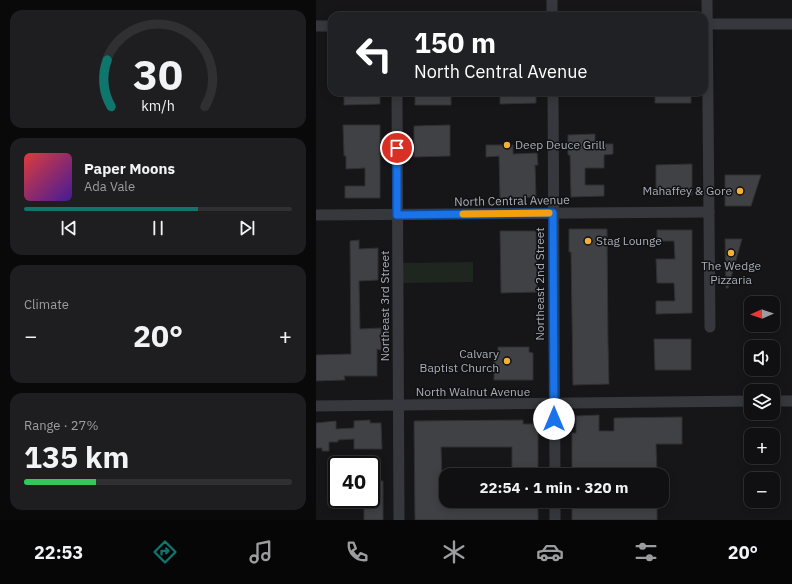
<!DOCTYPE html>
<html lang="en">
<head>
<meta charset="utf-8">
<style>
  :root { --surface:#101012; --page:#1e1e20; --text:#f1f3f6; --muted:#9c9d9f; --line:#303032; --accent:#0f766e }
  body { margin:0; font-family:"IBM Plex Sans",sans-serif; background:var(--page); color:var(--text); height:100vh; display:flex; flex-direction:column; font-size:15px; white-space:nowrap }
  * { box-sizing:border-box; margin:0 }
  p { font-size:13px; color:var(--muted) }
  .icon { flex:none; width:22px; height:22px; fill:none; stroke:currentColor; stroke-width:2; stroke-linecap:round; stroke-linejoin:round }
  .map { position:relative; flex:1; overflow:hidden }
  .details { display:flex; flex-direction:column; gap:10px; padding:10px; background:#09090a; width:316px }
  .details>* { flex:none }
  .hud { position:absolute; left:12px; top:12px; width:380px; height:84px; border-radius:12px; box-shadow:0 2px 10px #0003,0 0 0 1px var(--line); background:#202124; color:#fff; overflow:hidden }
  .needle { width:26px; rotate:268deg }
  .buttons { position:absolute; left:428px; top:296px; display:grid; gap:8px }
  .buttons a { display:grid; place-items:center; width:36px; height:36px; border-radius:8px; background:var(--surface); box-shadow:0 2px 10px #0003,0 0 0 1px var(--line); font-size:20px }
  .speed { position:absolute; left:12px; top:456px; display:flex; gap:8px; font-size:20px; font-weight:700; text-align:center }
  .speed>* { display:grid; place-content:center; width:52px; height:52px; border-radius:50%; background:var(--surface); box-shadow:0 2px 10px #0003,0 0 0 1px var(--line); line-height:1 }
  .speed .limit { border:2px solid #111; border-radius:6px; background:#fff; color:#111 }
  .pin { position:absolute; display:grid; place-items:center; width:34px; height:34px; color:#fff; margin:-17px; border:2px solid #fff; border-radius:50%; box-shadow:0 1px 4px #0007 }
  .me { position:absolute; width:44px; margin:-22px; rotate:0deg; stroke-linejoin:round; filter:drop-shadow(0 0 3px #0008) }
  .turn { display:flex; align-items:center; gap:14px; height:84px; padding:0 20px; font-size:18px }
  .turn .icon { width:52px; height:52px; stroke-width:2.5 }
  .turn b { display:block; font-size:28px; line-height:34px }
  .big { font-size:30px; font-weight:700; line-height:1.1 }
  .details .tile { flex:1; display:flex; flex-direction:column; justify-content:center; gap:6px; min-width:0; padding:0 14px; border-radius:12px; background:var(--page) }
  .details .dial { align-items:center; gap:0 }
  .dial svg { height:104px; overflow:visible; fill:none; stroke:var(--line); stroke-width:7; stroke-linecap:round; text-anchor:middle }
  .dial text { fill:var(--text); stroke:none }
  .song { display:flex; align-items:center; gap:12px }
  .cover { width:48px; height:48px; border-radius:6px; background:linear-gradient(135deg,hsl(0 70% 55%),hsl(260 70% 35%)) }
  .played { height:4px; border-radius:2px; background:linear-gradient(90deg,var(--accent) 65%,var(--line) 65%) }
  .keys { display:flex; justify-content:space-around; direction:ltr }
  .heat { display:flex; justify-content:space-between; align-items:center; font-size:22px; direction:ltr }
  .charge { height:6px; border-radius:3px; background:linear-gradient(90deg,#34c759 27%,var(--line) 0) }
  .trip { position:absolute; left:123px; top:468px; width:230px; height:40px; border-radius:12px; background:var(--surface); box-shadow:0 2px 10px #0003,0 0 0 1px var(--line); font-weight:700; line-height:40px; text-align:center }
  .tab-bar { display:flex; height:64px; justify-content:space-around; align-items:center; background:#060607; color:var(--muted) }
  .tab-bar .icon { width:28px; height:28px }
  .tab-bar .active { color:var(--accent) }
  .tab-bar b { font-size:18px; color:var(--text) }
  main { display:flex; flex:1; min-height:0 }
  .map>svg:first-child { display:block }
</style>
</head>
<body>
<main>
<section class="details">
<div class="tile dial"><svg viewBox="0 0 100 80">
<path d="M14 69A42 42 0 1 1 86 69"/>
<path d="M14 69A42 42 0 0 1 11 33" stroke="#0f766e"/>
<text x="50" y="56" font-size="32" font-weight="700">30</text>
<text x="50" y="72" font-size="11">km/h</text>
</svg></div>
<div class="tile">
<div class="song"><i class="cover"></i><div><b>Paper Moons</b><p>Ada Vale</p></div></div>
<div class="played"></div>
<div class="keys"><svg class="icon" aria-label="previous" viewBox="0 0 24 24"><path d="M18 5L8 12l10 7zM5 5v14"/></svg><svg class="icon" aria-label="pause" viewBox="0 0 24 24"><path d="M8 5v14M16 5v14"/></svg><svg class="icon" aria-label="next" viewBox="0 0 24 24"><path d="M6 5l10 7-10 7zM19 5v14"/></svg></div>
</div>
<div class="tile"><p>Climate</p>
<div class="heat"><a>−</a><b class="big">20°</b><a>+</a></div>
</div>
<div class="tile"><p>Range · 27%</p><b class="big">135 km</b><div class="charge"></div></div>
</section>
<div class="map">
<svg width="476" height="520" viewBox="0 0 476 520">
  <rect width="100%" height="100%" fill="#161618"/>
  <!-- green -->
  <path fill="#1e261f" d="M157,262V282L87,283V263Z"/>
  <!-- building -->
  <g fill="#404145" stroke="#303034">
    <path d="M47,92H64V104L28,105V95H47Z"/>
    <path d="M99,92H115V95L135,94V105H99Z"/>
    <path d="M204,92H220V103L184,104V94H204Z"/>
    <path d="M358,92H375V103H339V94L359,93Z"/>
    <path d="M27,125H64V198H29V186H49V168L30,169V156H28Z"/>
    <path d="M134,125V156L98,157V126Z"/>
    <path d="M279,134V144H297V154L288,155V168H269V185H288V196L255,197L254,155H252V135Z"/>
    <path d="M170,145H197V154L221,153L222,165H219L220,197L184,198L183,156L170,157Z"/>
    <path d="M376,164V195H340V165Z"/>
    <path d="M409,175H445L435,206H409Z"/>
    <path d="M253,229H291L292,343L293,384L257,385L255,252H253Z"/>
    <path d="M341,230H376V313L340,314V301H359L358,283H341L340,259H359L358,241H341Z"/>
    <path d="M184,231H220L221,292L185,293Z"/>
    <path d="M409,239H426L412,288H410Z"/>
    <path d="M43,240V249L62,248V280L43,281L44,329L65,328V350L61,349V376H28L29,380L0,381V355L35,354L34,241Z"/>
    <path d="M338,339H375V370H339Z"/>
    <path d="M182,347H213V352L217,353V380H178V353H182Z"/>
    <path d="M283,415V431H298V418L366,417V444H340L341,475H256V433H260V416Z"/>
    <path d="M54,420V423H65L66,449H38V439L22,440V442H13V451H6V448H0V423L20,421V429L38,428V421Z"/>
    <path d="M207,420V424H222V475H196V447H125L126,477H130V501H222V520H99L98,421Z"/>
    <path d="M55,481H67V520H48V499H55Z"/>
    <rect x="256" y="501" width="85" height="19"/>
  </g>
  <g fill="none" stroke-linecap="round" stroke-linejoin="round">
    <!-- minor -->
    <g stroke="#37383d" stroke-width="11">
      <path d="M236,0V16"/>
      <path d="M391,0L394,327"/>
      <path d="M388,24H476"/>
      <path d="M0,26H16"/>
      <path d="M81,92L83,520"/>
      <path d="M237,92L239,475"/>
      <path d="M0,215L393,212"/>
      <path d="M457,401H476"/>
      <path d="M0,406L435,401"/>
      <path d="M239,501V520"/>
    </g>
  </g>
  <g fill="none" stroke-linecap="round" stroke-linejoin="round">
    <!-- route casing -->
    <g stroke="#114b97" stroke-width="10">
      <path id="route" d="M81,148V215L237,213L238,419"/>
    </g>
    <!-- route -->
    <use href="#route" stroke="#1a73e8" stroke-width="7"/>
    <!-- slow -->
    <path stroke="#f59e0b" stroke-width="7" d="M147,214L233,213"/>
  </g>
  <!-- markers -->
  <g fill="#f2b134" stroke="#111113" stroke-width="1.5">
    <circle cx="191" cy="145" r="4"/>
    <circle cx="424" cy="191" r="4"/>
    <circle cx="272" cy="241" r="4"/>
    <circle cx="415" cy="253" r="4"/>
    <circle cx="191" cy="361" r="4"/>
  </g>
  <g text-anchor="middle" stroke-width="3" stroke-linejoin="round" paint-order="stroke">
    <!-- poi labels -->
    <g font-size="12" fill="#a8adb8" stroke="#111113" text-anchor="start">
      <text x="199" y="149">Deep Deuce Grill</text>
      <text x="416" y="195" text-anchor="end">Mahaffey &amp; Gore</text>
      <text x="280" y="245">Stag Lounge</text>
      <text x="415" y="270" text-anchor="middle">The Wedge<tspan x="415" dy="14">Pizzaria</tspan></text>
      <text x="183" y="358" text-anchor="end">Calvary<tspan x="183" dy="14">Baptist Church</tspan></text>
    </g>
    <!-- street labels -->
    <g font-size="12" fill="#a8adb8" stroke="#111113">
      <text transform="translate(196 201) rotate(-1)" y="4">North Central Avenue</text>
      <text transform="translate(224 284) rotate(-90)" y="4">Northeast 2nd Street</text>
      <text transform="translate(69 306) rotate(-90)" y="4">Northeast 3rd Street</text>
      <text x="157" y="396">North Walnut Avenue</text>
    </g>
  </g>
</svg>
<div class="buttons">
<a><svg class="needle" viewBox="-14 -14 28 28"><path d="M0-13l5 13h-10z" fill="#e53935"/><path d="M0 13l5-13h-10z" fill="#9c9d9f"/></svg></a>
<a><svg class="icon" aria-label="sound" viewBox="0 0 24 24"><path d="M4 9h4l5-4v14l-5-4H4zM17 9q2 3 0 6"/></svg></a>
<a><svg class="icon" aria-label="layers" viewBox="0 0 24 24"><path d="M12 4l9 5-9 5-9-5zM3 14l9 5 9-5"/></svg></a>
<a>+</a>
<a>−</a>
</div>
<div class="speed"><div class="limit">40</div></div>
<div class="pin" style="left:81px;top:148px;background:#d93025"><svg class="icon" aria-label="arrive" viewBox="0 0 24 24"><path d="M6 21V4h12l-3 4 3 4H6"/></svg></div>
<svg class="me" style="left:238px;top:419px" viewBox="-20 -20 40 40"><circle r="19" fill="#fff"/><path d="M0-13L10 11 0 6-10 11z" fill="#1a73e8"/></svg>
<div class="trip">22:54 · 1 min · 320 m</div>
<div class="hud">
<div class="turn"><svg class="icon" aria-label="left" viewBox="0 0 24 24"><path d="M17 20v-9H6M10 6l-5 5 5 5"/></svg><div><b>150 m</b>North Central Avenue</div></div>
</div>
</div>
</main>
<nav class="tab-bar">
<b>22:53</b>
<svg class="icon active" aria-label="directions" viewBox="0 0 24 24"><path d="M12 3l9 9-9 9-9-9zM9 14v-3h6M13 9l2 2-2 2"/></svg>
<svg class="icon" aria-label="music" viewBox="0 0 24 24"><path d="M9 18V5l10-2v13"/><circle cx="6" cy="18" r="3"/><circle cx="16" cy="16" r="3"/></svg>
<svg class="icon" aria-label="phone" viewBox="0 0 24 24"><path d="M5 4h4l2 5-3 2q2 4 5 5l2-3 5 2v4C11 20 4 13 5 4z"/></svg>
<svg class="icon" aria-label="climate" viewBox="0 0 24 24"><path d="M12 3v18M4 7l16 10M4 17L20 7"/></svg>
<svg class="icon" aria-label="car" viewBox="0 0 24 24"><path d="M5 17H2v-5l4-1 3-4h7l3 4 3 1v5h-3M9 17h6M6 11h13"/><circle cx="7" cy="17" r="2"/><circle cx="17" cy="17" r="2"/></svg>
<svg class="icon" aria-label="filters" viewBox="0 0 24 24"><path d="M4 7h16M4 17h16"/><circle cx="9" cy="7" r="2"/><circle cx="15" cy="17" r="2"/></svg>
<b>20°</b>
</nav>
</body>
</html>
